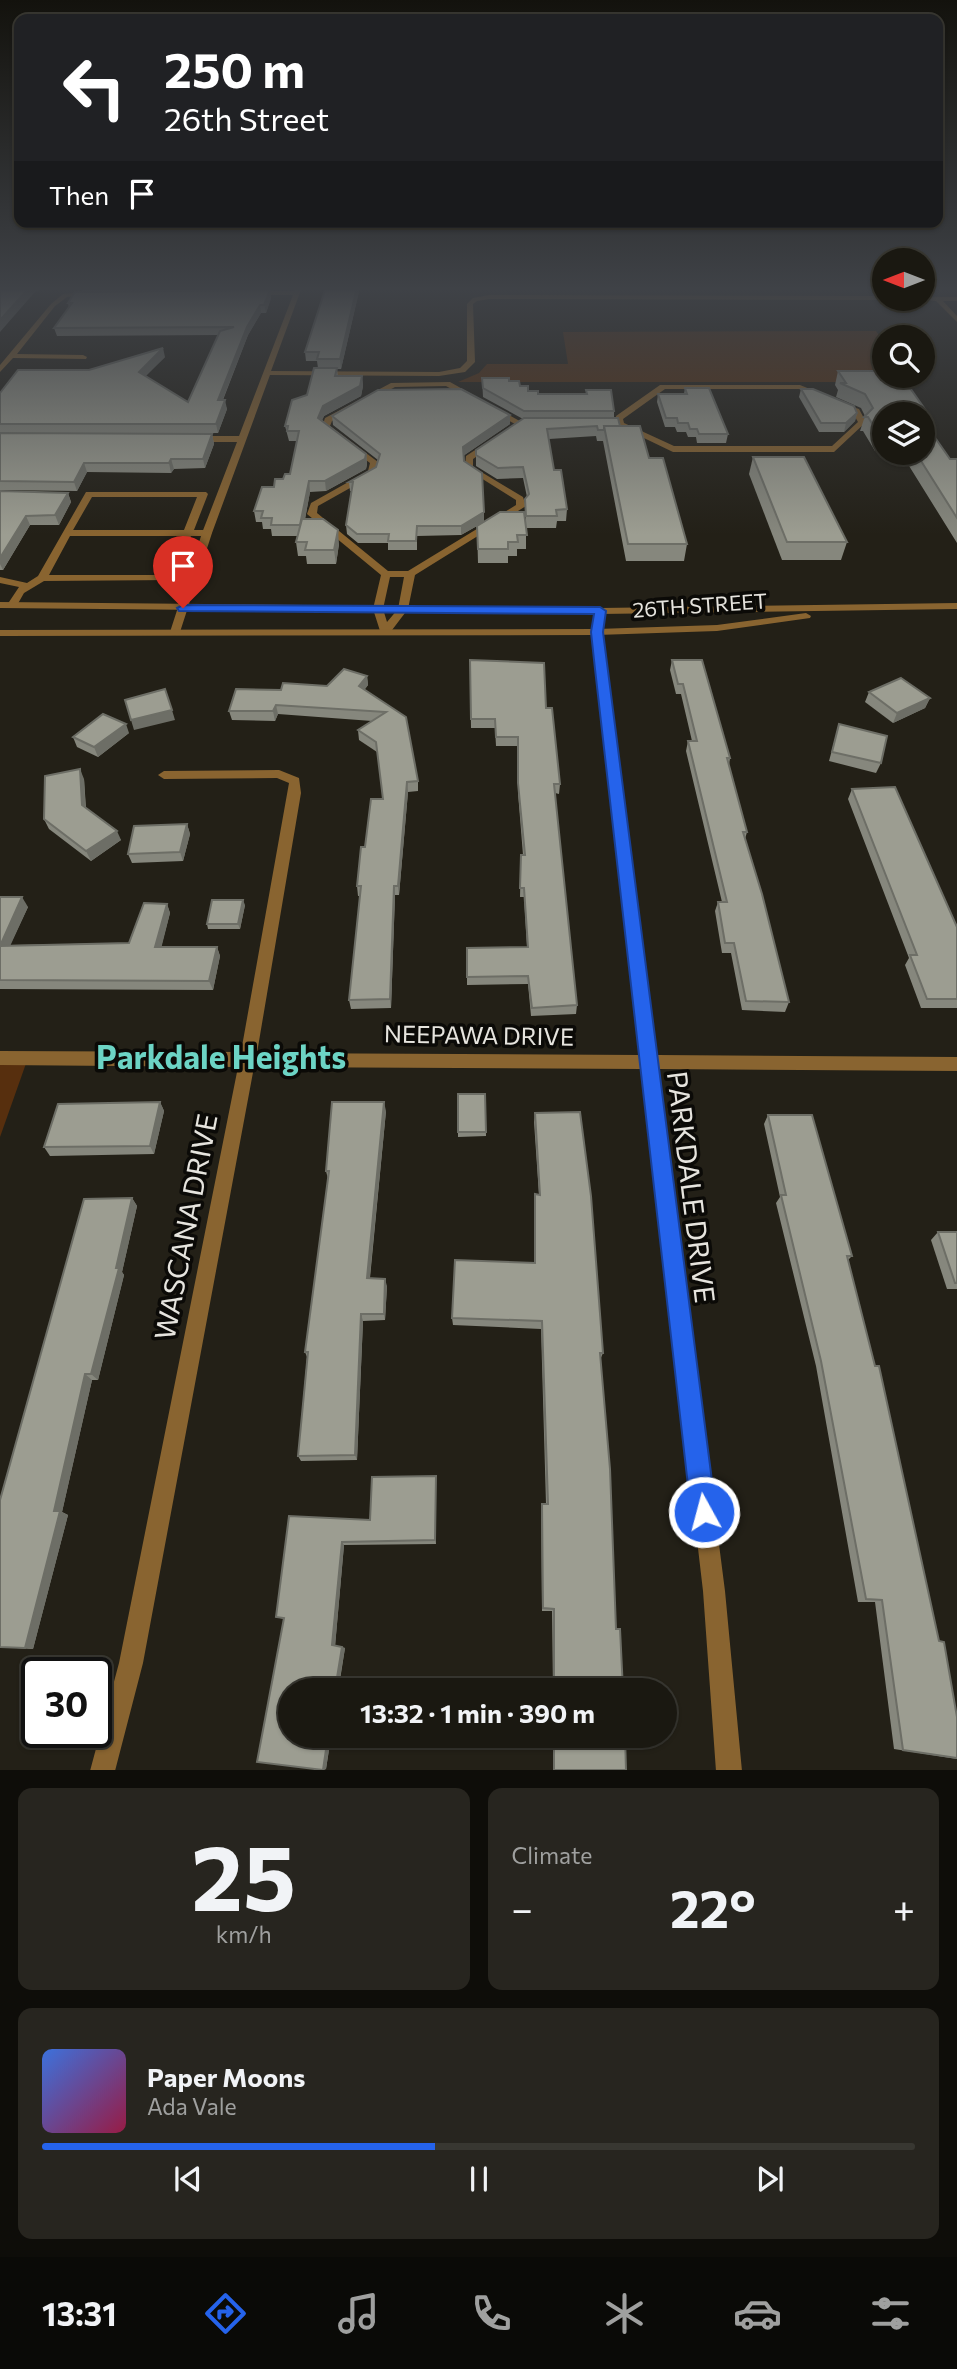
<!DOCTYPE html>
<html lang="en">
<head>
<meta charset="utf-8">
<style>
  :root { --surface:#1a1811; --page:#27251f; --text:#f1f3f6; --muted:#9fa09f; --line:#383731; --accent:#2563eb }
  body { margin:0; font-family:Commissioner,sans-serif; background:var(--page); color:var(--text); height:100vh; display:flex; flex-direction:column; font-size:26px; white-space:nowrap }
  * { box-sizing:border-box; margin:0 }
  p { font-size:23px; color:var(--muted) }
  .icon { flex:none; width:38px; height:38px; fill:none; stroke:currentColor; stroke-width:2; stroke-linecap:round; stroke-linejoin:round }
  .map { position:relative; height:1770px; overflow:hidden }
  .details { display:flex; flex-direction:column; gap:18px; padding:18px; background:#0e0d09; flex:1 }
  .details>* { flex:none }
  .banner { position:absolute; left:14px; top:14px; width:929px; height:214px; border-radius:14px; box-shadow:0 2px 5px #0004,0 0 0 2px var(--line); background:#202124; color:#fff; overflow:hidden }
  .needle { width:46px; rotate:270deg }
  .controls { position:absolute; left:872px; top:248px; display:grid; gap:14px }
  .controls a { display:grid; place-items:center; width:63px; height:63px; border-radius:50%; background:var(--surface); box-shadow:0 2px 5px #0004,0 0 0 2px var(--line); font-size:35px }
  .speed { position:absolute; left:21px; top:1657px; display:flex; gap:14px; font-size:35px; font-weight:700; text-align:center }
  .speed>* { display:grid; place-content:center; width:91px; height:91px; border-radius:50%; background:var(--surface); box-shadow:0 2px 5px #0004,0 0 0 2px var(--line); line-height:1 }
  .speed .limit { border:4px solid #111; border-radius:10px; background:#fff; color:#111 }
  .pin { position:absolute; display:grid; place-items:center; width:60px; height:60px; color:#fff; margin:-72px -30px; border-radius:50% 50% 50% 0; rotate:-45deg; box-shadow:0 0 7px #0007 }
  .pin .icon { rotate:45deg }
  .me { position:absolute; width:77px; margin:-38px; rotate:353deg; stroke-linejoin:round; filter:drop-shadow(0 0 5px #0008) }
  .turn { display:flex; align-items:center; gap:24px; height:147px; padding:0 35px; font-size:32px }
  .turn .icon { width:91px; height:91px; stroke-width:2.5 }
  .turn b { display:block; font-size:49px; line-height:60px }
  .then { display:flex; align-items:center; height:66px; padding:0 35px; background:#0003; gap:14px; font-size:26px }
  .big { font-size:52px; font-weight:700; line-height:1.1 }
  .details .widget { flex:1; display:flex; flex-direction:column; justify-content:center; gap:10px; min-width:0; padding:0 24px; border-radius:14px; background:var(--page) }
  .details .dial { align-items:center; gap:0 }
  .dial b { font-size:91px; line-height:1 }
  .song { display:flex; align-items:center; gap:21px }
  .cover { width:84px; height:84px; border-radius:10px; background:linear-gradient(135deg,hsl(220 70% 55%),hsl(340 70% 35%)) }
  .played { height:7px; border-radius:4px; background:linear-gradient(90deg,var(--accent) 45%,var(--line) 45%) }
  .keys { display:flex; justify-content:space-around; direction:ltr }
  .heat { display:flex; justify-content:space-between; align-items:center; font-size:38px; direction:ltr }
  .details .tiles { flex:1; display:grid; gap:18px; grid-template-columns:1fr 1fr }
  .widget:last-child { grid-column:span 2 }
  .trip { position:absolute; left:278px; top:1678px; width:399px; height:70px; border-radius:35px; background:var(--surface); box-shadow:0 2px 5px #0004,0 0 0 2px var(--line); font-weight:700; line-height:70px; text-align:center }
  .tab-bar { display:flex; height:112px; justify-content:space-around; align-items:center; background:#0a0a07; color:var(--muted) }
  .tab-bar .icon { width:49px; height:49px }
  .tab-bar .on { color:var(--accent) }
  .tab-bar b { font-size:32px; color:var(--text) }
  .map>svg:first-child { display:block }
</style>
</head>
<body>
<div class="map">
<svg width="957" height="1771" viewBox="0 0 957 1771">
  <rect width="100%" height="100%" fill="#232017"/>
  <!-- green -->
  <g fill="#572f0e">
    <path d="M876,331L884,342V376H908L912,382H458L479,373L487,364H568L563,332Z"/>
    <path d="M0,1055H29L0,1137Z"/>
  </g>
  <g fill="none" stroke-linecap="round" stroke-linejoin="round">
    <!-- service -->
    <g fill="#896430" fill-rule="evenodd">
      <path d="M450,382L525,424L473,459V467L523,497L526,506L415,575L408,609L389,634H381L373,609L381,575L307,514L311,503L368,471L370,463L322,427L325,418L391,383ZM446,386L515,424L466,456L465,468L516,500V505L408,571H388L317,513L318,506L375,474L378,462L330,426L332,421L395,387ZM390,577H404L398,609L387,622L383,609Z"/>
      <path d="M660,385H800L827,396L823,398L799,389H665L623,419L624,423L674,446H832L858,422L853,413L838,407L837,405L841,403L859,409L866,422L834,452H673L619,426H603L599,424L603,422H616V416Z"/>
      <path d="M86,492H206L208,494L194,530H207L212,533L207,536H191L174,580L44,581L24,593L16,607H8L7,605L19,587L0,583V577L27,583L38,576ZM92,497H197L184,530H73ZM70,536H182L166,575H49Z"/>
    </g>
    <!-- minor -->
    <g fill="#896430" fill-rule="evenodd">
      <path d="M296,287H302L271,371L439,372L460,368L467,361V304L473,298L489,295L884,296V299H886L884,300L489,299L477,301L473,304L475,362L465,372L439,376L270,375L212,533L180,632L175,635L171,634L170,632L202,533L237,442H194L190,439L194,436H239L293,295H254L251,293L254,291H294Z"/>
      <path d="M92,291L90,294L67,297L55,306L17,354L83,355L87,357L86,359L13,358L0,372V365L51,304L63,294Z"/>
      <path d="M922,297H957V301H943L957,316V322L936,301L920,300Z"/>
      <path d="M600,608L605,611L603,642L657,1055L957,1057V1071L658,1069L725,1591L742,1771H716L703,1591L642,1069L254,1067L143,1663L115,1771H90L119,1663L238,1067L0,1065V1051L241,1052L289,783L277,778L164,779L158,775L164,771L279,770L299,778L301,793L257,1053L640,1055L593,642L595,611Z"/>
    </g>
    <!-- tertiary -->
    <g fill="#896430" fill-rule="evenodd">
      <path d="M0,602L600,608L957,603V609L600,614L0,608Z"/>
      <path d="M806,613L811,616L810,618L717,631L597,635L0,636V630L597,629L717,625Z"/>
    </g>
  </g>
  <!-- wall -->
  <g fill="#86877d">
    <path d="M81,287H275V289L83,291Z"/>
    <path d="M326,287H360L341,369H337L338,376H362L363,386L361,396L324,416L322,420L366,454L367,464L366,469L326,491L310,492L305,519L339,544L336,564H307L306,556H298L296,542L298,536H272L271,529H263L262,522H256L254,511L274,487L290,474L297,441H289L285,426L307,395L318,368L317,361H306L305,352Z"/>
    <path d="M271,298L266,313H261L248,335L223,400L227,409L218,433H0V393L89,370L165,357L145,376L188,402L218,335L57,336L54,328L69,308L68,303Z"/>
    <path d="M838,371L891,384L929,415L926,424L950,459H957V543L901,453H922V415H884V450L875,451L863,431H860L865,416L861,408L836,397L838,390L835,385Z"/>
    <path d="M482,378L509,381L538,394H586V390L614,411V418L649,458L687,544L684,561H626L603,441H597L596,436L549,439L554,470L567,509L566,521H557L556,528H526V549H517V556H508V563H478L477,526L526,523L525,499L527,497L523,478L497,479L476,466V450L523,419L483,397Z"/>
    <path d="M685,388L728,434L726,443H697L696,437H688L686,432H677L675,427H665L657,402L658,394H684Z"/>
    <path d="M801,389L857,413L855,421L844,432H819L799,397Z"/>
    <path d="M510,415V424L463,456L464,461L484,512V522L461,535L417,536V550H388V543H358L347,534L346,525L351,491H350L349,482L376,467L378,460L333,425L332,416Z"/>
    <path d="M0,433L212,434L214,444L205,468L174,469L171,473L87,472L77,491L0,490Z"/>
    <path d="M753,457L847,542L841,560H782L749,474Z"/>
    <path d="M0,491L68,493L71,502L59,525H30L3,570H0Z"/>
    <path d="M470,660L546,708L560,784L559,794L555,793L577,1005L576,1014L531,1016L528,984L467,985V948L527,947L524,897H520L521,855H523L518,793V746H496L495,728H471Z"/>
    <path d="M672,660L730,758L729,765L747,832L745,839L789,1002L785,1012L742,1010L731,953H722L715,911L718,902H722L686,751L688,741H692L681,694H676L670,670Z"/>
    <path d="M367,676L368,685L364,690L406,717L418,781V791L408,792L399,895H395L391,1008L351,1009L349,1000L360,896H358L357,886L365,847L383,799L377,752L359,740L358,730L372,721L278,714L275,721L232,720L229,711L281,690L327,686Z"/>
    <path d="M869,692L930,698L925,708L893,723L865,702Z"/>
    <path d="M839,724L881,763L876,773L829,761Z"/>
    <path d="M129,733L98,757L77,747L73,737Z"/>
    <path d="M84,779L86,808L121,840L91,861L49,829L44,819Z"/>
    <path d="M852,789L957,927V1008H921L905,965L909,958L848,799Z"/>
    <path d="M187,824L190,834L183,861L132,863L128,854Z"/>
    <path d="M0,897L28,907L10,945L129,943L167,904L170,913L161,947H217L220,956L213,990L0,989Z"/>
    <path d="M245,905L240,929H208L207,924Z"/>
    <path d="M458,1094H485L486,1136L458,1137Z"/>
    <path d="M160,1102L164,1111L154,1154L50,1156L44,1147Z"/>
    <path d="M386,1111L370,1278L387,1286L385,1320L363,1321L357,1460L301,1461L298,1456L307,1357L305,1352L328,1179L326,1171Z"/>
    <path d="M535,1113L603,1353L600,1360L616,1629L623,1690H553L552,1611H542L541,1508L542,1504H546L541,1329L453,1325L452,1318L534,1263V1203L535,1194L539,1195L534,1122Z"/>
    <path d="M768,1115L852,1256L848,1260L957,1759L894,1749L875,1602H858L816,1366L776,1203L780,1197L764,1124Z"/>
    <path d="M132,1198L137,1206L122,1272L124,1275L98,1380H92L62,1512L68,1515L33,1649L0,1647V1500Z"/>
    <path d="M938,1232H957V1289H947L931,1240Z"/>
    <path d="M436,1476V1544L344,1545L335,1646L345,1648L326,1769L323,1770L284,1619L276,1617L289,1516L370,1520Z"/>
    <path d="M553,1736H625L626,1770H553Z"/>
  </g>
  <!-- shaded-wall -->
  <g fill="#6d6e66">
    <path d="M30,287H47L34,293L0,332V320Z"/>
    <path d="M357,287H360L341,369L340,359Z"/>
    <path d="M270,290L271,298L266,313L264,305Z"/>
    <path d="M260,305L261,313L248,335L219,409L218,400L247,327Z"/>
    <path d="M163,348L165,357L141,381L139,372Z"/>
    <path d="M362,376L363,386L361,396L324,416L319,428L318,418L323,406Z"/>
    <path d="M225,400L227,409L218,433L216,424Z"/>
    <path d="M857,413L855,421L844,432L846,423Z"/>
    <path d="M510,415V424L463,456V447Z"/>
    <path d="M212,434L214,444L205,468L203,459Z"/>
    <path d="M366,454L367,464L366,469L326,491L325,481Z"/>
    <path d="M171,459L174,469L171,473L169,463Z"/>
    <path d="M84,463L87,472L77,491L74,482Z"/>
    <path d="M309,481L310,492L302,536L300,525Z"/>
    <path d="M68,493L71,502L59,525L55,515Z"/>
    <path d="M484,512V522L461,535V526Z"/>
    <path d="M26,516L30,525L3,570L0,564V558Z"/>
    <path d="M338,530L339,544L336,564L334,550Z"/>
    <path d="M367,676L368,685L360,696L359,686Z"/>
    <path d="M930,698L925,708L893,723L897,713Z"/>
    <path d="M276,705L278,714L275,721L273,711Z"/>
    <path d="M172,710L175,720L134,730L131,720Z"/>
    <path d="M126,724L129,733L98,757L94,747Z"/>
    <path d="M80,769L84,779L86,815L82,805Z"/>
    <path d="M407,782L408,792L399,895L398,886Z"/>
    <path d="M187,824L190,834L183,861L180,852Z"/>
    <path d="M117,831L121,840L91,861L86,851Z"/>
    <path d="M394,886L395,895L391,1008L390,999Z"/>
    <path d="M22,897L28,907L6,955L0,946Z"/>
    <path d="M243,900L245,905L240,929L238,924Z"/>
    <path d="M167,904L170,913L159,957L155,947Z"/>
    <path d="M217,947L220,956L213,990L209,981Z"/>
    <path d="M160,1102L164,1111L154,1154L150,1146Z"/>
    <path d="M384,1102L386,1111L369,1285L367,1278Z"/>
    <path d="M132,1198L137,1206L122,1272L124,1275L98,1380L91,1374Z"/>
    <path d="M385,1279L387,1286L385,1320L384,1314Z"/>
    <path d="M361,1314L363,1321L357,1460L355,1455Z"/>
    <path d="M85,1374L92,1380L62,1512L68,1515L33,1649L25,1648L54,1511Z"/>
    <path d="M436,1476V1544L435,1540Z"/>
    <path d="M342,1542L344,1545L335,1647L332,1645Z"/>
    <path d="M342,1647L345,1648L338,1690H335Z"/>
    <path d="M328,1736H331L326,1769L323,1770Z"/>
  </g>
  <!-- building -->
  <g fill="#9c9d91" stroke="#6d6e66" stroke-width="2">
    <path d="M0,287H30L0,320Z"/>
    <path d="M326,287H357L340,359H317L319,352H305Z"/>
    <path d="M270,290L264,305H260L247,327L218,400H225L216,424H0V393L18,370H89L163,348L139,372L188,402L220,331L234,327L54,328L72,303H68L75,292Z"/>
    <path d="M314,368H337L335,376H362L360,386L323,406L318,418L366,454L365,459L325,481H309L300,525H271L272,518H261L263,511H254L262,487H274L275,479H283L285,474H290L299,431H287L288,426H285L292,400L307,395Z"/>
    <path d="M838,371H881L884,374V376H885L891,384L910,388L929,415H884V436H880L868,417H864L873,408L865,394L840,383H846Z"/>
    <path d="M482,378H509V381H519L520,386H528V391H538V394H587L586,390H611L614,411H524L483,388Z"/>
    <path d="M685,388H709L728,434H699L697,429H690L688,423H678L677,418H666L658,394H687Z"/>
    <path d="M461,389L510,415L463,447L464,461L482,473L484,512L461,526H417L416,541H388L389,534H357L346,525L353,482H349L376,467L380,454L332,416L378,390Z"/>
    <path d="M801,389H813L854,406L857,413L846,423H821Z"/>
    <path d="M524,418H618L620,426H604V430H598L597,426L547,429L554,470H561L567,509L556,510L557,516H526L525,499L529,494L523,467L498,468L476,455V450Z"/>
    <path d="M922,419L950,459H957V518L916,453H922Z"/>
    <path d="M604,426H640L649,458H663L687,544H628Z"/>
    <path d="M0,433L212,434L203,459H171L169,463H84L74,482L0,481Z"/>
    <path d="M753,457H804L847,542H787Z"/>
    <path d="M0,491L68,493L55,515L26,516L0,558Z"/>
    <path d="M500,512H524L527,535H517L518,542H508V549H478L477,526Z"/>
    <path d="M302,519H323L338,530L334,550H305L307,542H296Z"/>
    <path d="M470,660L544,663L546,708H552L560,784H554L577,1005L532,1008L528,976L467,977V948L528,947L524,888H520L521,855H525L518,783V737H496L495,719H471Z"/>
    <path d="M672,660H702L730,758H727L747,832H743L762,894L789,1002L746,1001L734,943H725L718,902H727L688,741H697L683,684H678Z"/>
    <path d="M344,669L367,676L359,686L406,717L418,781L407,782L398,886H394L390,999L349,1000L361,886H357L361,847H365L371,799H383L376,742L358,730L386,712L276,705L273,711H229L236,689L281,690L283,683L327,686Z"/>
    <path d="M901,678L930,698L897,713L869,692Z"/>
    <path d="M165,689L172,710L131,720L125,700Z"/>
    <path d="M103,714L126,724L94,747L73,737Z"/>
    <path d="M839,724L887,736L881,763L832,752Z"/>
    <path d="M80,769L82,805L117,831L86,851L44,819L45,776Z"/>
    <path d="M895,787L957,927V999H927L910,955H917L852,789Z"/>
    <path d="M187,824L180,852L128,854L134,826Z"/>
    <path d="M0,897H22L0,946Z"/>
    <path d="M212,900H243L238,924H207Z"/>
    <path d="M144,903L167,904L155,947H217L209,981L0,980V946L129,943Z"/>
    <path d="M458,1094H485L486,1132H458Z"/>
    <path d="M160,1102L150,1146L44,1147L58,1104Z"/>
    <path d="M332,1102H384L367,1278L385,1279L384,1314H361L355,1455L298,1456L308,1352H305L329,1171H326Z"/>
    <path d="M580,1112L591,1196L603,1353H600L610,1469L616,1629H620L623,1690H554V1609L543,1608L542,1504H548L542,1321L452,1318L455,1260L535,1263V1194L540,1195L535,1113Z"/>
    <path d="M768,1115H812L852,1256H847L875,1366H879L939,1641L944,1642L957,1717V1758L903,1750L882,1600L866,1599L821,1361L781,1195H786Z"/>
    <path d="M132,1198L116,1268H119L91,1374H85L54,1511H60L25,1648L0,1647V1500L84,1199Z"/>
    <path d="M938,1232H957V1283H955Z"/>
    <path d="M436,1476L435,1540L342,1542L332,1645L342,1647L335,1690H290V1736H328L323,1770L257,1762L284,1618L276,1617L289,1516L370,1520L372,1477Z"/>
    <path d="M554,1736H625L626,1770H554Z"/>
  </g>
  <!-- sky -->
  <linearGradient id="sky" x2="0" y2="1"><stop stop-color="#13120d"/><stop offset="0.54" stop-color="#3f4247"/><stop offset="1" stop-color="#3f4247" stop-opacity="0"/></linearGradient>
  <rect width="957" height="535" fill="url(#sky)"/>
  <!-- route -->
  <path fill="#2563eb" stroke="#184099" stroke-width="2" d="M183,605L600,607L606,611L603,632L716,1512L713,1521L704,1524L695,1521L691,1512L595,669L591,632L594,614L179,611L177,608Z"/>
  <g text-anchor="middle" stroke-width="7" stroke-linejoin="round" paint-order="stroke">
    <!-- far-street labels -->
    <g font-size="21" fill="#e6e4de" stroke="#0b0a07">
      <text transform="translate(700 606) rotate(-4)" y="7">26TH STREET</text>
    </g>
    <!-- street labels -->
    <g font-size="24" fill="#e6e4de" stroke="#0b0a07">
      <text transform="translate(479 1036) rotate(1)" y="8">NEEPAWA DRIVE</text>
    </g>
    <!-- near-street labels -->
    <g font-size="28" fill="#e6e4de" stroke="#0b0a07">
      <text transform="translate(691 1187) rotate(83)" y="10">PARKDALE DRIVE</text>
      <text transform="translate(186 1227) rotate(-79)" y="10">WASCANA DRIVE</text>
    </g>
    <!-- district labels -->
    <g font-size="32" font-weight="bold" fill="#6cd4c5" stroke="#0b0a07">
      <text x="221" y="1069">Parkdale Heights</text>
    </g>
  </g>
</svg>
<div class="controls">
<a><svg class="needle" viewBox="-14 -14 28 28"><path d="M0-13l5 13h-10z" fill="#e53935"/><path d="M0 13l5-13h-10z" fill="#9fa09f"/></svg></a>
<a><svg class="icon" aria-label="search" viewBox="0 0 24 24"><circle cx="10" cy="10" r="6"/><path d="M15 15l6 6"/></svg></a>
<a><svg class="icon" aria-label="layers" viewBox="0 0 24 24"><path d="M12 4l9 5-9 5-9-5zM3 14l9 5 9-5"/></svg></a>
</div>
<div class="speed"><div class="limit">30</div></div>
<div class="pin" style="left:183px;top:608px;background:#d93025"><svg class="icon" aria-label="arrive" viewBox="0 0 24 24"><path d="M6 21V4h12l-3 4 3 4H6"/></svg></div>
<svg class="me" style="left:704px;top:1512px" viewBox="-20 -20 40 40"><circle r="17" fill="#2563eb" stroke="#fff" stroke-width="3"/><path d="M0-11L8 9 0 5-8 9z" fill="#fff"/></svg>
<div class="trip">13:32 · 1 min · 390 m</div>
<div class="banner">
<div class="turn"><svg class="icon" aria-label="left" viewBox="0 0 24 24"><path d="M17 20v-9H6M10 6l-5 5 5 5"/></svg><div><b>250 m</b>26th Street</div></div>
<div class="then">Then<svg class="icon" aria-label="arrive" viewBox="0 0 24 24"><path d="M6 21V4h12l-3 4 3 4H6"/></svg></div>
</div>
</div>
<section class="details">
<div class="tiles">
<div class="widget dial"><b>25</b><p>km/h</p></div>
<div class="widget"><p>Climate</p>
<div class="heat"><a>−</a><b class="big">22°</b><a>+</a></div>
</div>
<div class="widget">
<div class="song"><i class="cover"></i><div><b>Paper Moons</b><p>Ada Vale</p></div></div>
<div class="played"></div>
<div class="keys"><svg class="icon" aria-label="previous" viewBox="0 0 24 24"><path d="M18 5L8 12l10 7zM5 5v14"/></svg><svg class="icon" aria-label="pause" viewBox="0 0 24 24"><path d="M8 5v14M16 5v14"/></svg><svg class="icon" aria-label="next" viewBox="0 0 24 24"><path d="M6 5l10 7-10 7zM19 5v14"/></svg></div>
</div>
</div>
</section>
<nav class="tab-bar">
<b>13:31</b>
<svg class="icon on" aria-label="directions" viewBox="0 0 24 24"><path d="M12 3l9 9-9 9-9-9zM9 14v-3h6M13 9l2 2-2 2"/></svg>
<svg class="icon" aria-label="music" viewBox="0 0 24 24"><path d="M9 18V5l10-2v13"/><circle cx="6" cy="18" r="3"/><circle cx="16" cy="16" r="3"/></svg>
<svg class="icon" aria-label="phone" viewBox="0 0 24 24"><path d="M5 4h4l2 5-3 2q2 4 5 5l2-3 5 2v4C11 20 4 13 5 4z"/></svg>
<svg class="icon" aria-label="climate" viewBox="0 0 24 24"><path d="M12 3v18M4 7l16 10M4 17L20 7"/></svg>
<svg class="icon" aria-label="car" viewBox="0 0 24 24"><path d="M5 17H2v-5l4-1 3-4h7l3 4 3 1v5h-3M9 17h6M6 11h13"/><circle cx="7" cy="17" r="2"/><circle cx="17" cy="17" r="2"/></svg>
<svg class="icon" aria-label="filters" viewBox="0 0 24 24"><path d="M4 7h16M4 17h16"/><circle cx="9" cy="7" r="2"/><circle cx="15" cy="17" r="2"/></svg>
</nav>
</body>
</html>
